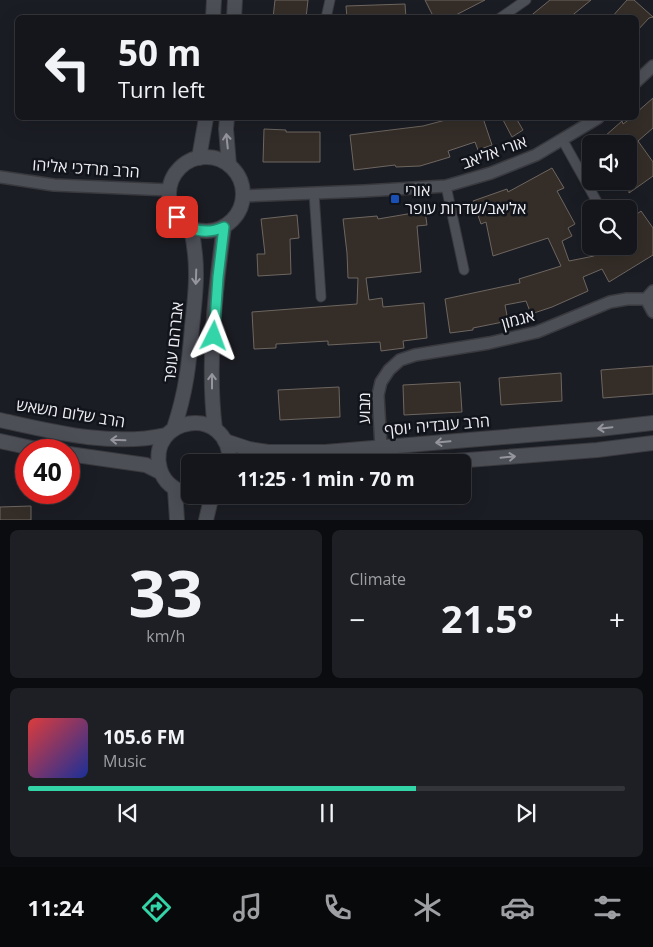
<!DOCTYPE html>
<html lang="en">
<head>
<meta charset="utf-8">
<style>
  :root { --surface:#14161b; --page:#1d1f24; --text:#f1f3f6; --muted:#9d9fa3; --line:#33353a; --accent:#33d4a8 }
  body { margin:0; font-family:"Open Sans","Noto Sans Hebrew",sans-serif; background:var(--page); color:var(--text); height:100vh; display:flex; flex-direction:column; font-size:19px; white-space:nowrap }
  * { box-sizing:border-box; margin:0 }
  p { font-size:16px; color:var(--muted) }
  .icon { flex:none; width:28px; height:28px; fill:none; stroke:currentColor; stroke-width:2; stroke-linecap:round; stroke-linejoin:round }
  .map { position:relative; height:520px; overflow:hidden }
  .details { display:flex; flex-direction:column; gap:10px; padding:10px; background:#0b0c0f; flex:1 }
  .details>* { flex:none }
  .guide { position:absolute; left:15px; top:15px; width:624px; height:105px; border-radius:8px; box-shadow:0 5px 20px #0002,0 0 0 1px var(--line); background:#14161b; color:var(--text); overflow:hidden }
  .fabs { position:absolute; left:582px; top:135px; display:grid; gap:10px }
  .fabs a { display:grid; place-items:center; width:55px; height:55px; border-radius:8px; background:var(--surface); box-shadow:0 5px 20px #0002,0 0 0 1px var(--line); font-size:25px }
  .speed { position:absolute; left:15px; top:439px; display:flex; gap:10px; font-size:25px; font-weight:700; text-align:center }
  .speed>* { display:grid; place-content:center; width:65px; height:65px; border-radius:50%; background:var(--surface); box-shadow:0 5px 20px #0002,0 0 0 1px var(--line); line-height:1 }
  .speed .limit { border:8px solid #d22; background:#fff; color:#111 }
  .pin { position:absolute; display:grid; place-items:center; width:42px; height:42px; color:#fff; margin:-21px; border-radius:10px; box-shadow:0 2px 8px #0006 }
  .me { position:absolute; width:55px; margin:-28px; rotate:3deg; stroke-linejoin:round; filter:drop-shadow(0 0 4px #0008) }
  .turn { display:flex; align-items:center; gap:18px; height:105px; padding:0 20px; font-size:22px }
  .turn .icon { width:65px; height:65px; stroke-width:2.5 }
  .turn b { display:block; font-size:35px; line-height:42px }
  .big { font-size:38px; font-weight:700; line-height:1.1 }
  .details .widget { flex:1; display:flex; flex-direction:column; justify-content:center; gap:8px; min-width:0; padding:0 18px; border-radius:8px; background:var(--page) }
  .details .dial { align-items:center; gap:0 }
  .dial b { font-size:65px; line-height:1 }
  .song { display:flex; align-items:center; gap:15px }
  .cover { width:60px; height:60px; border-radius:8px; background:linear-gradient(135deg,hsl(0 70% 55%),hsl(230 70% 35%)) }
  .played { height:5px; border-radius:2px; background:linear-gradient(90deg,var(--accent) 65%,var(--line) 65%) }
  .keys { display:flex; justify-content:space-around; direction:ltr }
  .heat { display:flex; justify-content:space-between; align-items:center; font-size:28px; direction:ltr }
  .details .tiles { flex:1; display:grid; gap:10px; grid-template-columns:1fr 1fr }
  .widget:last-child { grid-column:span 2 }
  .trip { position:absolute; left:181px; top:454px; width:290px; height:50px; border-radius:8px; background:var(--surface); box-shadow:0 5px 20px #0002,0 0 0 1px var(--line); font-weight:700; line-height:50px; text-align:center }
  .dock { display:flex; height:80px; justify-content:space-around; align-items:center; background:#08090b; color:var(--muted) }
  .dock .icon { width:35px; height:35px }
  .dock .current { color:var(--accent) }
  .dock b { font-size:22px; color:var(--text) }
  .map>svg:first-child { display:block }
</style>
</head>
<body>
<div class="map">
<svg width="653" height="520" viewBox="0 0 653 520">
  <rect width="100%" height="100%" fill="#1b1d24"/>
  <!-- building -->
  <g fill="#342d28" stroke="#6e6660">
    <path d="M275,0H308L306,18H273Z"/>
    <path d="M425,0H485L450,18H434Z"/>
    <path d="M550,0H591L569,18H528Z"/>
    <path d="M627,0H634L653,17L649,18L636,32V18H611Z"/>
    <path d="M405,4L406,18H347L346,6Z"/>
    <path d="M653,98V128L638,141L653,162V176L629,193V144H596L622,121L623,124L631,118H636V113Z"/>
    <path d="M453,118H483L492,145L478,150L475,142L448,151L450,157L420,166L396,167L395,165L354,170L350,135L423,126Z"/>
    <path d="M502,118H516L523,130L512,137Z"/>
    <path d="M264,129L286,130V132H320V162H263Z"/>
    <path d="M552,168L564,188L557,191L575,224L568,228L572,236L562,241L569,261L594,256L589,246H629V220L641,211L653,228V255L609,282L602,269L583,277L588,291L552,307L531,314L526,301L505,305L508,321L473,328V330L450,333L445,299L520,283L519,279L561,266L548,238L493,256L486,222L481,224L473,201L507,189L508,192Z"/>
    <path d="M425,211L427,225L417,226L421,272L366,278L369,300L382,298L383,307L424,303L427,338L403,341L404,348L381,351L380,342L328,345V341L276,344V348L254,349L252,312L357,304L358,278H348L347,253L343,219L377,216L378,219Z"/>
    <path d="M297,215L299,238L290,239L291,274L258,276L257,254H265L261,219Z"/>
    <path d="M653,366V394L603,398L601,370Z"/>
    <path d="M561,373L562,401L501,405L499,378Z"/>
    <path d="M460,382L462,412L404,415L403,385Z"/>
    <path d="M339,387L340,417L280,420L278,390Z"/>
    <path d="M31,506V520H0V507Z"/>
  </g>
  <g fill="none" stroke-linecap="round" stroke-linejoin="round">
    <!-- pedestrian casing -->
    <g stroke="#393a3f" stroke-width="11">
      <g id="pedestrian">
        <path d="M326,18L330,0"/>
        <path d="M500,18L526,0"/>
        <path d="M562,139L601,209"/>
        <path d="M446,186L464,270"/>
        <path d="M314,193L321,297"/>
      </g>
    </g>
    <!-- minor casing -->
    <g stroke="#393a3f" stroke-width="14">
      <g id="minor">
        <path d="M636,82L653,66"/>
        <path d="M0,177L54,185L169,190"/>
        <path d="M243,196L364,191L446,186L491,173L536,155L598,118"/>
        <path d="M646,299L653,312"/>
        <path d="M381,447L378,395L381,382L389,370L400,360L415,355L489,343L537,332L610,302L627,299H646L653,291"/>
      </g>
    </g>
    <!-- tertiary casing -->
    <g stroke="#393a3f" stroke-width="16">
      <g id="tertiary">
        <path d="M213,18L214,0"/>
        <path d="M234,18L235,0"/>
        <path d="M227,118L226,129L229,165"/>
        <circle cx="206" cy="194" r="37"/>
        <path d="M199,158L206,118"/>
        <path d="M0,420C54,432 112,447 166,435"/>
        <path d="M174,428C186,392 189,365 192,327C196,291 199,264 191,229"/>
        <path d="M215,429C207,366 215,291 224,227"/>
        <path d="M0,441L41,450"/>
        <path d="M225,441L249,449L268,452H325L599,429L653,423"/>
        <path d="M69,454L146,465L160,472"/>
        <path d="M442,462L597,450L653,443"/>
        <path d="M175,490L177,520"/>
        <path d="M190,495C176,491 164,483 160,469C146,417 229,402 230,462"/>
        <path d="M206,520L212,495"/>
      </g>
    </g>
    <!-- pedestrian -->
    <use href="#pedestrian" stroke="#4d4f57" stroke-width="9"/>
    <!-- minor -->
    <use href="#minor" stroke="#4d4f57" stroke-width="11"/>
    <!-- tertiary -->
    <use href="#tertiary" stroke="#4d4f57" stroke-width="14"/>
  </g>
  <!-- one-way arrows -->
  <defs><path id="oneway-shaft" d="M-6 0H5M1.5-3L5.5 0L1.5 3" fill="none" stroke-width="1.6" stroke-linecap="round" stroke-linejoin="round" transform="scale(1.25)"/></defs>
  <g stroke="#95969d">
    <use href="#oneway-shaft" transform="translate(227 141) rotate(-96)"/>
    <use href="#oneway-shaft" transform="translate(196 277) rotate(92)"/>
    <use href="#oneway-shaft" transform="translate(212 381) rotate(-90)"/>
    <use href="#oneway-shaft" transform="translate(605 428) rotate(174)"/>
    <use href="#oneway-shaft" transform="translate(118 440) rotate(-178)"/>
    <use href="#oneway-shaft" transform="translate(443 442) rotate(175)"/>
    <use href="#oneway-shaft" transform="translate(508 457) rotate(-5)"/>
  </g>
  <g fill="none" stroke-linecap="round" stroke-linejoin="round">
    <!-- route casing -->
    <g stroke="#218a6d" stroke-width="12">
      <path id="route" d="M177,217C190,231 206,235 224,227L218,277L214,336"/>
    </g>
    <!-- route -->
    <use href="#route" stroke="#33d4a8" stroke-width="9"/>
  </g>
  <!-- markers -->
  <rect fill="#1a4fb4" stroke="#12141b" stroke-width="2" x="390" y="194" width="10" height="10" rx="2.5"/>
  <g text-anchor="middle" stroke-width="5" stroke-linejoin="round" paint-order="stroke">
    <!-- street labels -->
    <g font-size="16" fill="#ecedf2" stroke="#12141b">
      <text transform="translate(494 152) rotate(-20)" y="6">אורי אליאב</text>
      <text transform="translate(86 168) rotate(4)" y="6">הרב מרדכי אליהו</text>
      <text transform="translate(518 319) rotate(-15)" y="6">אגמון</text>
      <text transform="translate(173 342) rotate(-84)" y="6">אברהם עופר</text>
      <text transform="translate(364 408) rotate(-89)" y="6">מבוע</text>
      <text transform="translate(71 413) rotate(9)" y="6">הרב שלום משאש</text>
      <text transform="translate(437 425) rotate(-5)" y="6">הרב עובדיה יוסף</text>
    </g>
    <!-- poi labels -->
    <g font-size="16" fill="#ecedf2" stroke="#12141b" text-anchor="start">
      <text x="405" y="196">אורי<tspan x="405" dy="18">אליאב/שדרות עופר</tspan></text>
    </g>
  </g>
</svg>
<div class="fabs">
<a><svg class="icon" aria-label="sound" viewBox="0 0 24 24"><path d="M4 9h4l5-4v14l-5-4H4zM17 9q2 3 0 6"/></svg></a>
<a><svg class="icon" aria-label="search" viewBox="0 0 24 24"><circle cx="10" cy="10" r="6"/><path d="M15 15l6 6"/></svg></a>
</div>
<div class="speed"><div class="limit">40</div></div>
<div class="pin" style="left:177px;top:217px;background:#d93025"><svg class="icon" aria-label="arrive" viewBox="0 0 24 24"><path d="M6 21V4h12l-3 4 3 4H6"/></svg></div>
<svg class="me" style="left:214px;top:336px" viewBox="-20 -20 40 40"><path d="M0-17L14 15 0 8-14 15z" fill="#33d4a8" stroke="#fff" stroke-width="4"/></svg>
<div class="trip">11:25 · 1 min · 70 m</div>
<div class="guide">
<div class="turn"><svg class="icon" aria-label="left" viewBox="0 0 24 24"><path d="M17 20v-9H6M10 6l-5 5 5 5"/></svg><div><b>50 m</b>Turn left</div></div>
</div>
</div>
<section class="details">
<div class="tiles">
<div class="widget dial"><b>33</b><p>km/h</p></div>
<div class="widget"><p>Climate</p>
<div class="heat"><a>−</a><b class="big">21.5°</b><a>+</a></div>
</div>
<div class="widget">
<div class="song"><i class="cover"></i><div><b>105.6 FM</b><p>Music</p></div></div>
<div class="played"></div>
<div class="keys"><svg class="icon" aria-label="previous" viewBox="0 0 24 24"><path d="M18 5L8 12l10 7zM5 5v14"/></svg><svg class="icon" aria-label="pause" viewBox="0 0 24 24"><path d="M8 5v14M16 5v14"/></svg><svg class="icon" aria-label="next" viewBox="0 0 24 24"><path d="M6 5l10 7-10 7zM19 5v14"/></svg></div>
</div>
</div>
</section>
<nav class="dock">
<b>11:24</b>
<svg class="icon current" aria-label="directions" viewBox="0 0 24 24"><path d="M12 3l9 9-9 9-9-9zM9 14v-3h6M13 9l2 2-2 2"/></svg>
<svg class="icon" aria-label="music" viewBox="0 0 24 24"><path d="M9 18V5l10-2v13"/><circle cx="6" cy="18" r="3"/><circle cx="16" cy="16" r="3"/></svg>
<svg class="icon" aria-label="phone" viewBox="0 0 24 24"><path d="M5 4h4l2 5-3 2q2 4 5 5l2-3 5 2v4C11 20 4 13 5 4z"/></svg>
<svg class="icon" aria-label="climate" viewBox="0 0 24 24"><path d="M12 3v18M4 7l16 10M4 17L20 7"/></svg>
<svg class="icon" aria-label="car" viewBox="0 0 24 24"><path d="M5 17H2v-5l4-1 3-4h7l3 4 3 1v5h-3M9 17h6M6 11h13"/><circle cx="7" cy="17" r="2"/><circle cx="17" cy="17" r="2"/></svg>
<svg class="icon" aria-label="filters" viewBox="0 0 24 24"><path d="M4 7h16M4 17h16"/><circle cx="9" cy="7" r="2"/><circle cx="15" cy="17" r="2"/></svg>
</nav>
</body>
</html>
